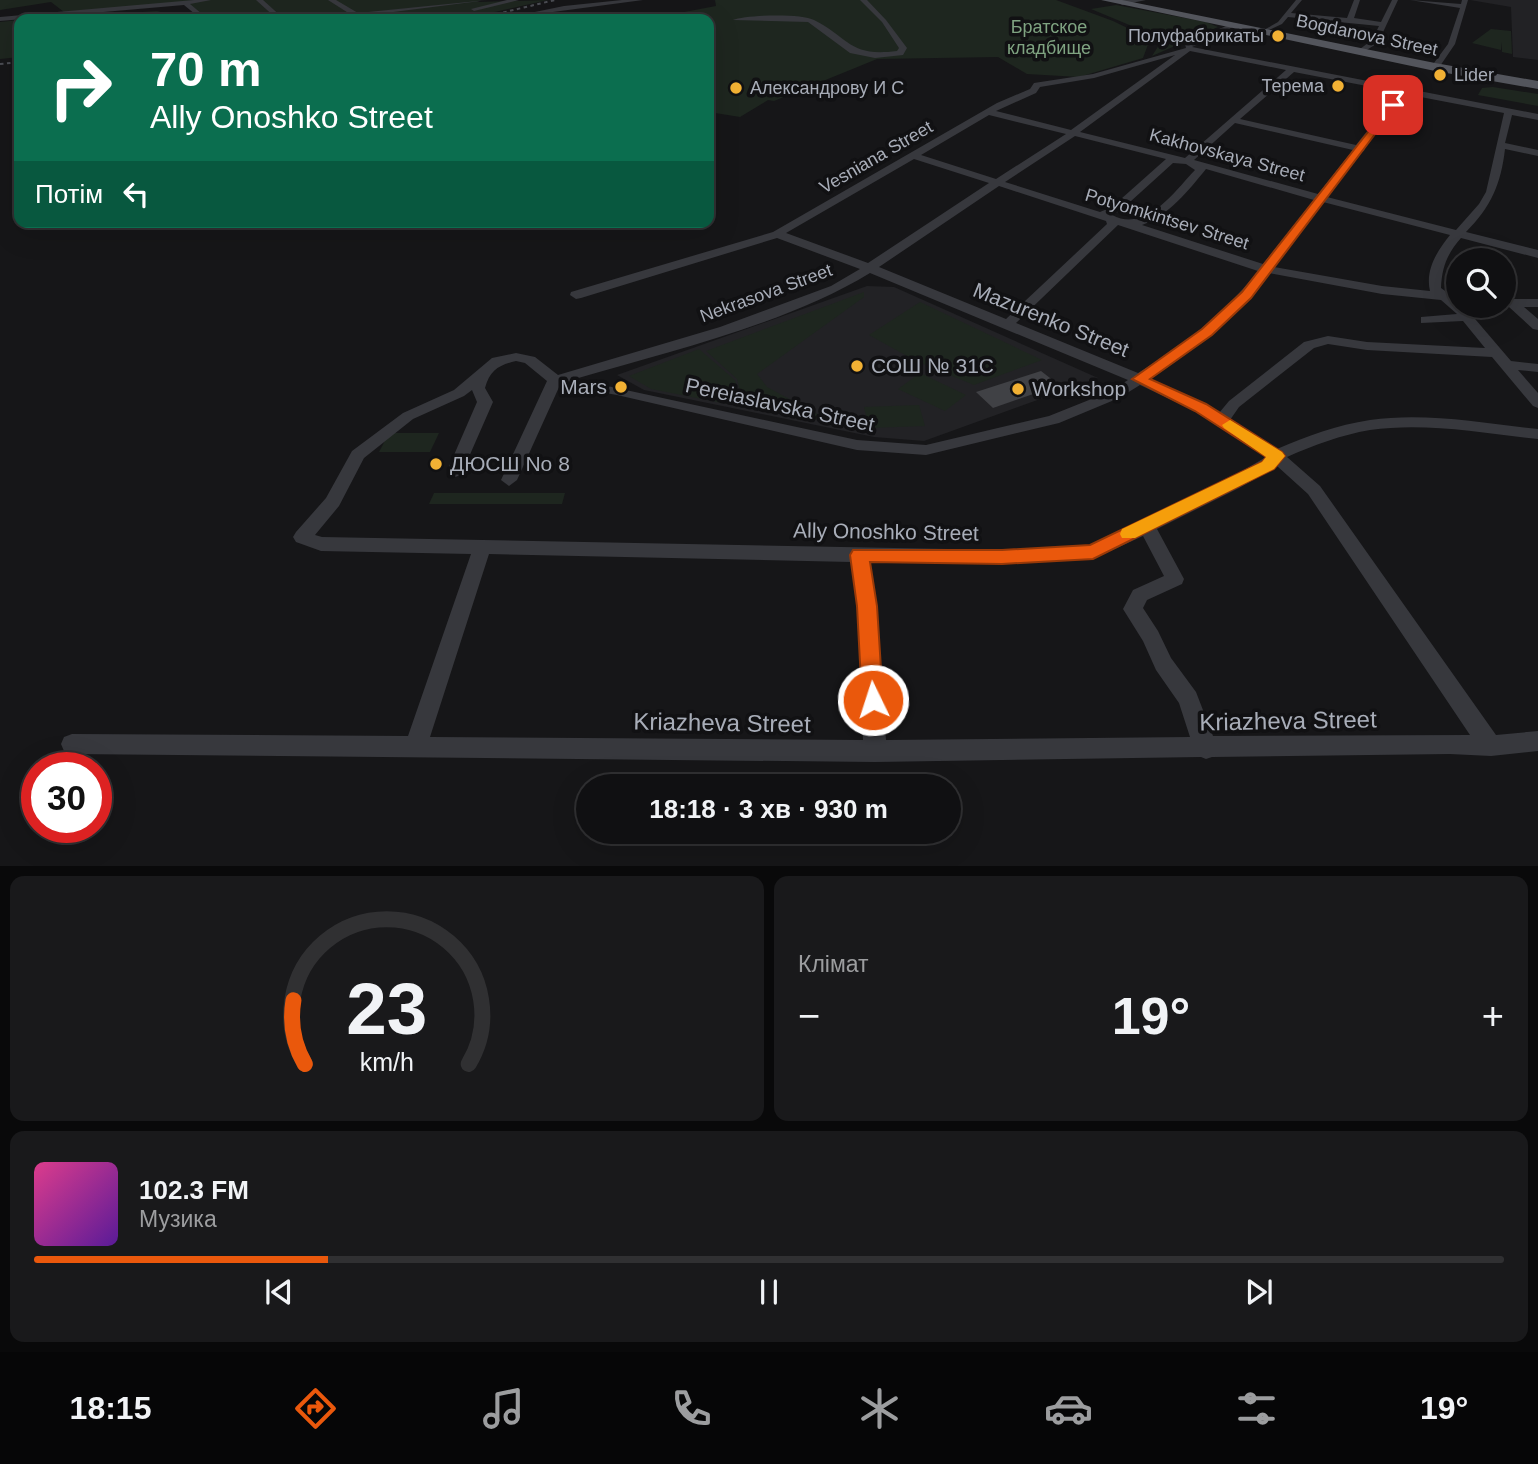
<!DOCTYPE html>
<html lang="uk">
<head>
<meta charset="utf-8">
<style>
  :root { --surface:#101012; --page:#19191b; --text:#f1f3f6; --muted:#9c9d9f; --line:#303032; --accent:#ea580c }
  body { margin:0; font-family:Helvetica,sans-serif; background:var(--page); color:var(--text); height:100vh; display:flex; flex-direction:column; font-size:26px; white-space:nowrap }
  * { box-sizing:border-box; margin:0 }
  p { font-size:23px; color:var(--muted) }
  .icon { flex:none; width:38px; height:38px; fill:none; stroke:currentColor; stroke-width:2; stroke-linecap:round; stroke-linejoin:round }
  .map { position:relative; height:866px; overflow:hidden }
  .side { display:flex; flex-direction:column; gap:10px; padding:10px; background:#09090a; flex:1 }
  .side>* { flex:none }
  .hud { position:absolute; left:14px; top:14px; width:700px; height:214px; border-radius:14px; box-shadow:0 7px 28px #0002,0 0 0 2px var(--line); background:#0b6e4f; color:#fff; overflow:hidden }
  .fabs { position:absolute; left:1446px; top:248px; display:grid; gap:14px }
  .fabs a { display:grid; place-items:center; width:70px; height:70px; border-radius:50%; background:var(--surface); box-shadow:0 7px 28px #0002,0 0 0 2px var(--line); font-size:35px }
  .speed { position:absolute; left:21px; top:752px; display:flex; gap:14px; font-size:35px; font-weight:700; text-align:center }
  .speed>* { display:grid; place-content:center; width:91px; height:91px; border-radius:50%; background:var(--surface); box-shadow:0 7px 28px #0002,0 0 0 2px var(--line); line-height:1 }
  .speed .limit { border:10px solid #d22; background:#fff; color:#111 }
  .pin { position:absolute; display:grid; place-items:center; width:60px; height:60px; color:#fff; margin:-30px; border-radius:14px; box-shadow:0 4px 10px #0006 }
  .me { position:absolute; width:77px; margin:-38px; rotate:356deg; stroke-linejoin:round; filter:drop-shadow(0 0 5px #0008) }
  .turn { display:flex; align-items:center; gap:24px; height:147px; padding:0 21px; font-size:32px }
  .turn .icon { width:91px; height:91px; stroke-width:2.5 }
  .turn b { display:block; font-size:49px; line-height:60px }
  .then { display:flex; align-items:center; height:66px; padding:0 21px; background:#0003; gap:14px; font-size:26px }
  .big { font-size:52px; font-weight:700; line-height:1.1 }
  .side .tile { flex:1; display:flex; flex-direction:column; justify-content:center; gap:10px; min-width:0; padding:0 24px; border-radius:14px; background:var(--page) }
  .side .dial { align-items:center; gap:0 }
  .dial svg { height:182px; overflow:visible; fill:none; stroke:var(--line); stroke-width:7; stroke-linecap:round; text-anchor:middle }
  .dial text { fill:var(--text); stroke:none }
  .song { display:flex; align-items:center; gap:21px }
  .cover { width:84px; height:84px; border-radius:10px; background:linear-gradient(135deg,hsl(330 70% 55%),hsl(270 70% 35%)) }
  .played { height:7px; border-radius:4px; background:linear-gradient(90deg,var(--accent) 20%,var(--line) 20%) }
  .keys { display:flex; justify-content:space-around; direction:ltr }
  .heat { display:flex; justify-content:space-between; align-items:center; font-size:38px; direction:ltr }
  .side .tiles { flex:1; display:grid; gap:10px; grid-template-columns:1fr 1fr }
  .tile:last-child { grid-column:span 2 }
  .trip { position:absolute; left:576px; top:774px; width:385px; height:70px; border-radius:35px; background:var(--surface); box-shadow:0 7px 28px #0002,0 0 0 2px var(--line); font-weight:700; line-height:70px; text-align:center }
  .dock { display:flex; height:112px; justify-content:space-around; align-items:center; background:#060607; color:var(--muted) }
  .dock .icon { width:49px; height:49px }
  .dock .on { color:var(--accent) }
  .dock b { font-size:32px; color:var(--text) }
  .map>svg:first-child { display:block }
</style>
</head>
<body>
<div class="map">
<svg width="1538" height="866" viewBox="0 0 1538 866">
  <rect width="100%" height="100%" fill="#161618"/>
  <!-- built -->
  <g fill="#222225">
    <path d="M1470,0H1538V60L1513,57L1511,7Z"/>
    <path d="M867,286L894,287L1098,378L924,441L874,437L644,390L617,375Z"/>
  </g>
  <!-- green -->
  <g fill="#1e261f">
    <path d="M0,0H481L477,2L548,0L464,19H207L189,4L191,3L64,12L51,2L0,10Z"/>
    <path d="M715,0H1056L1113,21L1150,39L1143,58L1079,77L1027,74L998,57L877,59L774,101L768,100L740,117L709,112V19H647L716,6Z"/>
    <path d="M1116,5L1206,22L1218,27L1152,56L1163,39L1091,9Z"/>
    <path d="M157,11L185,18L35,19Z"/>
    <path d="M19,20V57L0,59V22Z"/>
    <path d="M1491,29L1511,31L1512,54L1502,52V42L1501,50L1472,43Z"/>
    <path d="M1493,87L1538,94V106L1478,95L1482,88Z"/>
    <path d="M864,292V297L757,374L767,387L821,416L815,420L744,407L737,379L706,351Z"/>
    <path d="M920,302L1042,360L974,385L916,361L869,335Z"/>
    <path d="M699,349L735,380L743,407L651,389L629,376Z"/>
    <path d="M920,373L966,395L945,411L898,389Z"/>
    <path d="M919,405L925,426L869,428L864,407Z"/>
    <path d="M389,433H439L430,452H379Z"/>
    <path d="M434,493H565L562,504H429Z"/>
  </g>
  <!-- building -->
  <path fill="#404145" d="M1041,371L1059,385L993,408L976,392Z"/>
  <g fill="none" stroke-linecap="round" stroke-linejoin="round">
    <!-- minor -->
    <g fill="#37383d" fill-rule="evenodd">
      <path d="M194,0H211L190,4L208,19H201L184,5L0,21V17Z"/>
      <path d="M256,0H263L284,19H277Z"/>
      <path d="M328,0H336L358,13L488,0L338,19H320L350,14Z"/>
      <path d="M507,0H519L474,11L471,9Z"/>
      <path d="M622,0H643L500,19L564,6Z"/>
      <path d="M860,0H867L886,20L907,48L903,55L875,58L850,53L808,22L733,20C745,15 801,13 814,20C851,39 849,57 897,51L899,48L882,22Z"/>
      <path d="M1117,0H1146L1122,5Z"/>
      <path d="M1296,0H1302L1291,13L1347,18L1354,0H1360L1354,18L1381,22L1392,0H1398L1378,43L1360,54L1356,52L1372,40L1379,26L1288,17L1282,24L1262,33V31L1278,22Z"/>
      <path d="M1410,0L1461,4L1462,0H1468L1455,44L1438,69L1431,67L1448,44L1460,8Z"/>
      <path d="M1233,23L1235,26L1192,47L1538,114V120L1512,115L1505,143L1538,150V156L1505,149C1501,184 1491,207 1466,232L1538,250V258L1461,238C1447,254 1442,267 1441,288L1448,293L1458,294V306H1464L1511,361L1538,364V372L1518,370L1538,393V408L1533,406L1492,357L1367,350L1328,344L1314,348L1239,407L1230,420L1277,449C1307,436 1337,425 1370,420C1425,412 1483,423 1538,429V439C1483,433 1425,422 1370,430C1341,435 1314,445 1287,457L1320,486L1496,735L1538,731V751L1491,756L1450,754L1212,757L1206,759L1201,757L875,762L72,754L64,751L61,744L64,737L72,734L408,736L471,554L321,551L296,542L293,537L296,532L326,498L352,451L403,413L454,390L492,358L516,353L535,357L558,375L720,327L831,286L860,269L777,238L581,298L576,299L570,295L571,292L773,232L997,103L1030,89L1034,83L1093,74L1186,48L1185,44ZM1190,51L1286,70L1185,158L1080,132ZM1175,55L1071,130L996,111L1036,93L1040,87L1094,78ZM1294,72L1398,92L1356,145L1240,119ZM1405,94L1504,113L1486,192L1479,204L1456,230L1327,197L1361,152L1364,151L1365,147ZM989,115L1066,134L996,179L921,155ZM1235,123L1353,150L1318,194L1194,160ZM1075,136L1166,159L1112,207L1100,212L1005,182ZM914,159L989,183L868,263L786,233ZM1173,163L1186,164L1195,170C1174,192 1146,233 1112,215L1120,211ZM1206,169L1314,200L1263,264L1142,225C1169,215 1188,191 1206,169ZM999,186L1106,221L1107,224L1006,319L879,267ZM1323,202L1450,235C1437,251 1425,270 1430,291L1382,286L1274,267ZM1118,225L1258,271C1225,313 1184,345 1138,373L1016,323ZM870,273L1128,380L1109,392L1049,416L926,445L857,440L575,379C670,351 787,324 870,273ZM1269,273L1382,294L1441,300L1457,314L1421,317V323L1463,321L1485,348L1367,342L1328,336L1304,342L1229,401L1219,413L1150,379C1196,349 1236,317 1269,273ZM516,361L525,363L547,381L501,480L509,486L517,480L560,385L617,395L857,450L926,455L1059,423L1119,398L1140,385L1195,411L1266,457L1227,480L1090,545L1002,550L322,537L315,535L339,506L364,458L413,419L464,396L472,390L477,402L447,471L455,477L461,475L493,402L485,388C490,370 499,365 516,361ZM1277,466L1308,494L1470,735L1213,736L1196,692L1171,658L1158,631L1143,608L1147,600L1182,584L1184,579L1157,529L1239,488ZM1143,536L1164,576L1133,590L1123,609L1143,641L1156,670L1179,703L1190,737L886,740L877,606L869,562L1002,564L1093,559ZM489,554L851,562L857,606L863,740L430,737Z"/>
      <path d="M1503,299H1538V307H1524L1538,319V330L1533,329L1509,307L1500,306H1503Z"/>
    </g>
    <!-- primary -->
    <path fill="#53555c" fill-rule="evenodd" d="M1101,0H1122L1435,63L1538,81V89L1435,71Z"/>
    <!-- rail -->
    <g stroke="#4a4c52" stroke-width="2" stroke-dasharray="3.5 3.5" stroke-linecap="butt">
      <path d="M476,19L555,0"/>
      <path d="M0,64L19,62"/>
    </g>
  </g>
  <!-- route -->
  <path fill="#ea580c" stroke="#983908" stroke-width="2" d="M1390,104L1397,105L1251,298L1212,335L1150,379L1206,404L1282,452L1285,456L1274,469L1093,559L1002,564L870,562L877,606L883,700L880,707L873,709L865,707L862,700L857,606L850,555L853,550H1002L1090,545L1262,462L1266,457L1195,411L1132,379L1202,329L1242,292Z"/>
  <!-- slow -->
  <path fill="#f59e0b" d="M1230,420L1282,452L1285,456L1274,469L1135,538H1122L1120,534L1122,529L1262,462L1266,457L1224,428L1222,425Z"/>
  <!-- markers -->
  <g fill="#f2b134" stroke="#111113" stroke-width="2.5">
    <circle cx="1278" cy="36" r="7"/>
    <circle cx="1440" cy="75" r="7"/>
    <circle cx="1338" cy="86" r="7"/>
    <circle cx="736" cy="88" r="7"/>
    <circle cx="857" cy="366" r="7"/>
    <circle cx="621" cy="387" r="7"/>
    <circle cx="1018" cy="389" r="7"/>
    <circle cx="436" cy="464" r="7"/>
  </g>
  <g text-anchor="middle" stroke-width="7" stroke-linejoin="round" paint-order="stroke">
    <!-- far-park labels -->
    <g font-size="18" fill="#7fa381" stroke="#111113">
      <text x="1049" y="33">Братское<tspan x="1049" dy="21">кладбище</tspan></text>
    </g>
    <!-- far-street labels -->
    <g font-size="18" fill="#a8adb8" stroke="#111113">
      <text transform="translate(1367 35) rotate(12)" y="6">Bogdanova Street</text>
      <text transform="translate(1227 155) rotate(15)" y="6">Kakhovskaya Street</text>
      <text transform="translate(876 157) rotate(-30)" y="6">Vesniana Street</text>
      <text transform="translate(1167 219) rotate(17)" y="6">Potyomkintsev Street</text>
      <text transform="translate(766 293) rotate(-20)" y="6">Nekrasova Street</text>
    </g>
    <!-- far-poi labels -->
    <g font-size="18" fill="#a8adb8" stroke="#111113" text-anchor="end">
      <text x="1264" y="42">Полуфабрикаты</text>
      <text x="1454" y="81" text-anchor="start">Lider</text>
      <text x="1324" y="92">Терема</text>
      <text x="750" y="94" text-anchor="start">Александрову И С</text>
    </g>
    <!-- street labels -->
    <g font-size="21" fill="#a8adb8" stroke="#111113">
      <text transform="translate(1051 320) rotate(22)" y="7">Mazurenko Street</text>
      <text transform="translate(780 405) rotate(12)" y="7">Pereiaslavska Street</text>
      <text transform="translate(886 532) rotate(1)" y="7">Ally Onoshko Street</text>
    </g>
    <!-- poi labels -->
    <g font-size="21" fill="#a8adb8" stroke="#111113" text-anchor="start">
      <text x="871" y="373">СОШ № 31С</text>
      <text x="607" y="394" text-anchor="end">Mars</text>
      <text x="1032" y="396">Workshop</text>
      <text x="450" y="471">ДЮСШ No 8</text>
    </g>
    <!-- near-street labels -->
    <g font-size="24" fill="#a8adb8" stroke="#111113">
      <text transform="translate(1288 721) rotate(-1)" y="8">Kriazheva Street</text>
      <text transform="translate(722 723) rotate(1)" y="8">Kriazheva Street</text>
    </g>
  </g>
</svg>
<div class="fabs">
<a><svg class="icon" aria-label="search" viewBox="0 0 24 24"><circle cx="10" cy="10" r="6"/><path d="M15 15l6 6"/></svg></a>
</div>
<div class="speed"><div class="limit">30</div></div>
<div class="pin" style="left:1393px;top:105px;background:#d93025"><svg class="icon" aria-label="arrive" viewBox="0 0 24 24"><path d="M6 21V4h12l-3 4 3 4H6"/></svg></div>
<svg class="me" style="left:873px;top:700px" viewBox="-20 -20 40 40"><circle r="17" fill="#ea580c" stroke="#fff" stroke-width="3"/><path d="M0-11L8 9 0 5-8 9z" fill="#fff"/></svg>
<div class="trip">18:18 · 3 хв · 930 m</div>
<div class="hud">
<div class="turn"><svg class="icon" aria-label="right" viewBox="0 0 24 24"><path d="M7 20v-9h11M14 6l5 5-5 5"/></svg><div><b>70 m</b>Ally Onoshko Street</div></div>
<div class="then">Потім<svg class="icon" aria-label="left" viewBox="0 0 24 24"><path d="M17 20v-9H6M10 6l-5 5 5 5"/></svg></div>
</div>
</div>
<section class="side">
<div class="tiles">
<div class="tile dial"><svg viewBox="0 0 100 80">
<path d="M14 69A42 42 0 1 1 86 69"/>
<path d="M14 69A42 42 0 0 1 9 41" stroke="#ea580c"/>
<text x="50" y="56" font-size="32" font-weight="700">23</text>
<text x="50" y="72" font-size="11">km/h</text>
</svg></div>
<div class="tile"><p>Клімат</p>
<div class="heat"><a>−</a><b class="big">19°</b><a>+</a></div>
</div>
<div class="tile">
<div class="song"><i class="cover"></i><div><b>102.3 FM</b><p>Музика</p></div></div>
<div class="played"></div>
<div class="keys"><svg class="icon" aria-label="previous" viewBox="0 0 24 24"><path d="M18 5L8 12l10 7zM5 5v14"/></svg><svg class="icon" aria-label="pause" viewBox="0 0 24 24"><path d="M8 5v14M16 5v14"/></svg><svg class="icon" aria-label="next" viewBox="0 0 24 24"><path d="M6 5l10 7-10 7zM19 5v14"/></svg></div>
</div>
</div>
</section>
<nav class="dock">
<b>18:15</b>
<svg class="icon on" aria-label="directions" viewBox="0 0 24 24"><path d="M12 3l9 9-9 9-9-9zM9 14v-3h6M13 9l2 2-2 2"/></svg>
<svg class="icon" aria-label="music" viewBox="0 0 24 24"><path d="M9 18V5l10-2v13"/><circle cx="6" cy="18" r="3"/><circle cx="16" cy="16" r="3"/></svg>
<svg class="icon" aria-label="phone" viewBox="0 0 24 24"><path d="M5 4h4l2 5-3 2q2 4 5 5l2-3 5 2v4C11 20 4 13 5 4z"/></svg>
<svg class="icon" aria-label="climate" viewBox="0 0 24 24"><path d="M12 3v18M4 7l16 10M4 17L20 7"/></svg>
<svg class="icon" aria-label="car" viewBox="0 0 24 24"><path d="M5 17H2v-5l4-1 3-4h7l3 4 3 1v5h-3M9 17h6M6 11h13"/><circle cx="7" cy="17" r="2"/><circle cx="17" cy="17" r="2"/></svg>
<svg class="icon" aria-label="filters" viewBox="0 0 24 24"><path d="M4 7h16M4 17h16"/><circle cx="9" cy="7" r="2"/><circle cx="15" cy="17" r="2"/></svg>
<b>19°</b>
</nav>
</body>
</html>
